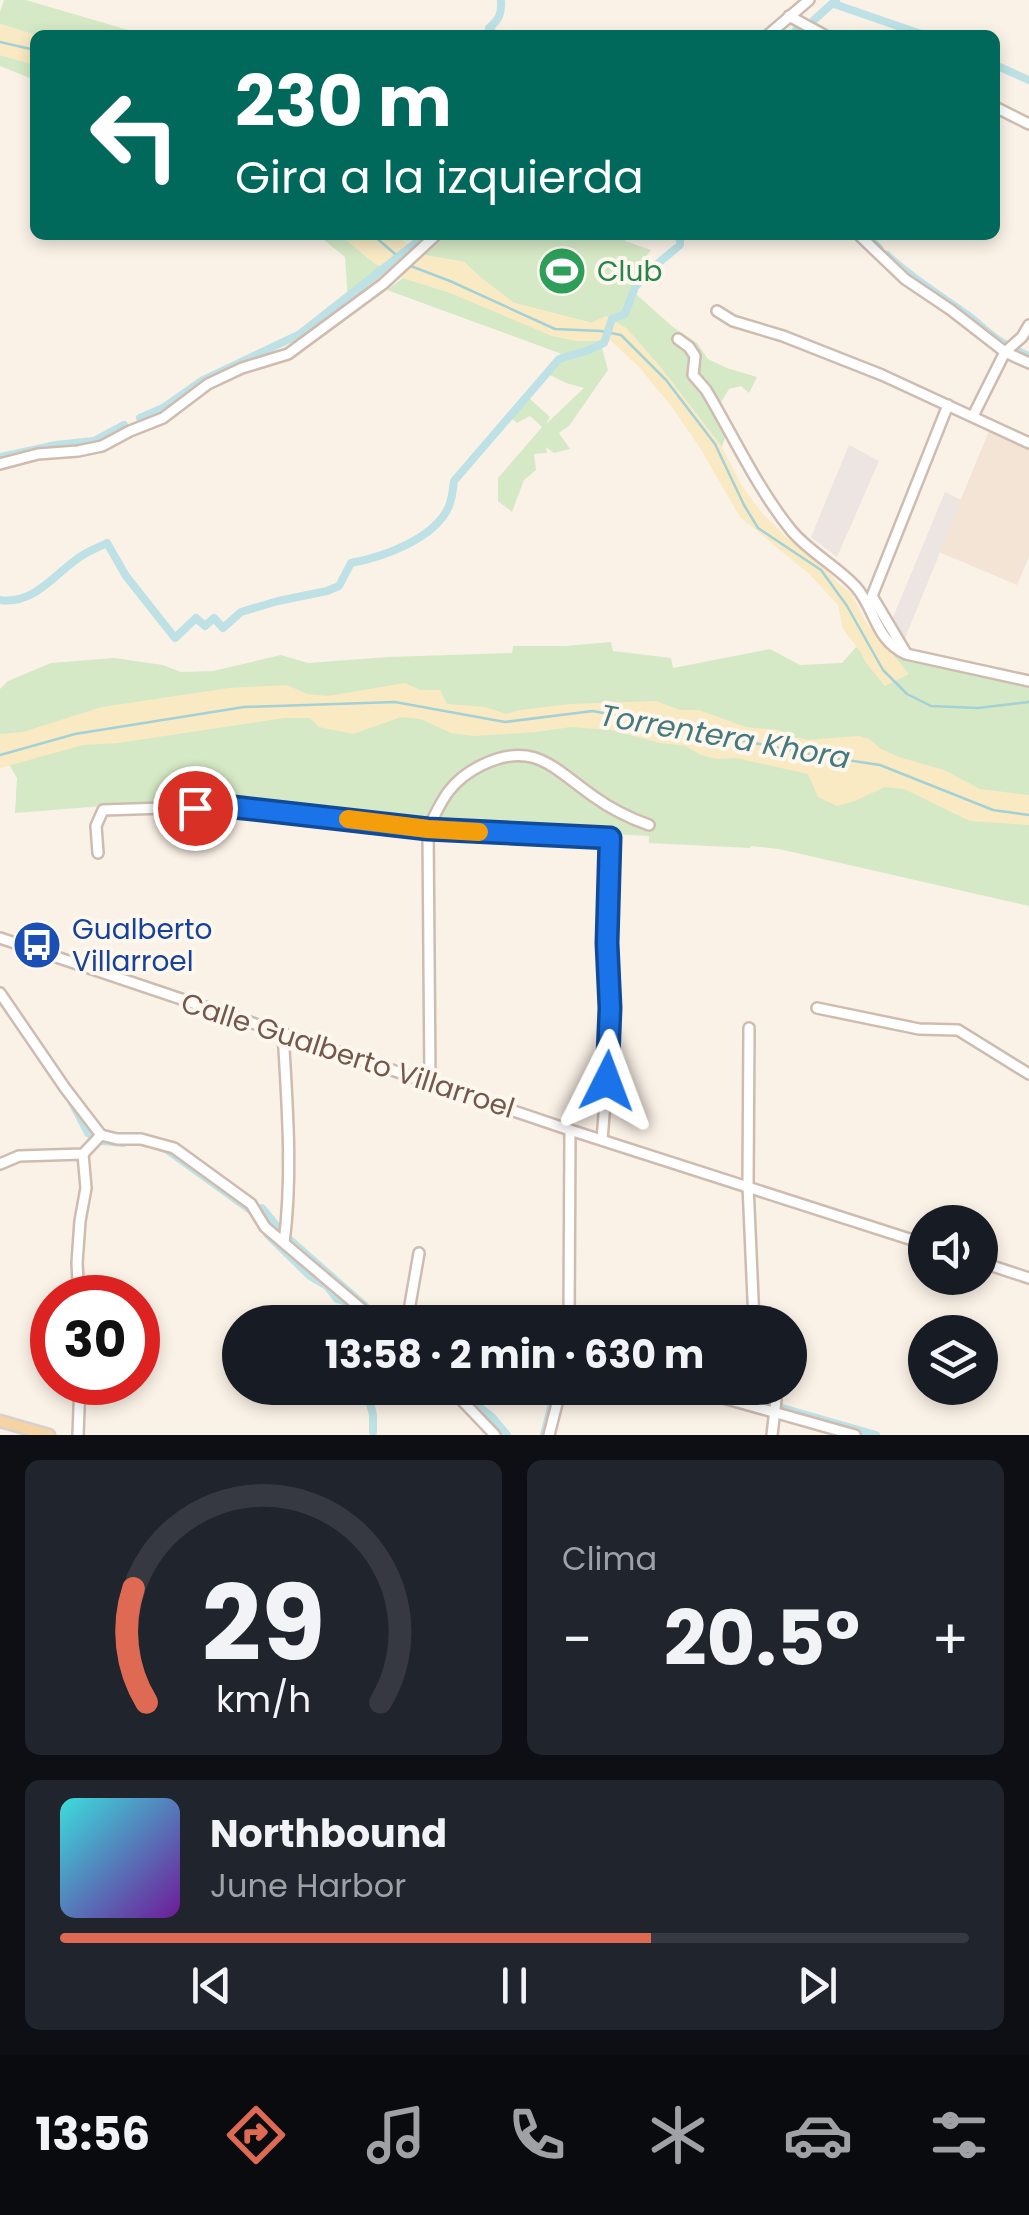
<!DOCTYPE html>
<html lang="es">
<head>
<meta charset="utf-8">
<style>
  :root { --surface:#171b24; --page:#20242c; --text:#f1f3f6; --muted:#9ea1a6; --line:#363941; --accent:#df6a53 }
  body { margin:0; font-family:Poppins,sans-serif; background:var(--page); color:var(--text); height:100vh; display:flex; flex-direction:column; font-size:38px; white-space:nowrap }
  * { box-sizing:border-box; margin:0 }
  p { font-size:32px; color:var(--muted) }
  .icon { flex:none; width:55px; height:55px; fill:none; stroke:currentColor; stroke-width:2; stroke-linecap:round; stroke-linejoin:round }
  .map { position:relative; height:1435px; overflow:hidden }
  .details { display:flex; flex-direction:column; gap:25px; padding:25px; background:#0d0f14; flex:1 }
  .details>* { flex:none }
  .guide { position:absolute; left:30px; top:30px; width:970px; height:210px; border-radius:15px; box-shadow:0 5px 15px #0003; background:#00695c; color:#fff; overflow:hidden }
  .controls { position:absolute; left:908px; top:1205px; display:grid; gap:20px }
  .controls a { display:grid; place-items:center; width:90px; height:90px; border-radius:50%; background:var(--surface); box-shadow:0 5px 15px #0003; font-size:50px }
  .speed { position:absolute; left:30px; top:1275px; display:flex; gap:20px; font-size:50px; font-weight:700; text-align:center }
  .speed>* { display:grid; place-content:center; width:130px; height:130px; border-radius:50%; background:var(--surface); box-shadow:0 5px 15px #0003; line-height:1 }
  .speed .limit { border:15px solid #d22; background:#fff; color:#111 }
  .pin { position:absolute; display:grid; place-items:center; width:85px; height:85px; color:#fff; margin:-42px; border:5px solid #fff; border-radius:50%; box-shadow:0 2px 10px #0007 }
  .me { position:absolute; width:110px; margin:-55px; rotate:3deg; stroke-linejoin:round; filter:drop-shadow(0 0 8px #0008) }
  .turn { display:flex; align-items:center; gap:35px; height:210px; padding:0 40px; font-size:45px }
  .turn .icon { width:130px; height:130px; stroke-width:2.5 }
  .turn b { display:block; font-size:70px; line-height:85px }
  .big { font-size:75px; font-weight:700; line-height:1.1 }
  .details .card { flex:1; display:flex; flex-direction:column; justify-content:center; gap:15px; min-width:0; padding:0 35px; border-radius:15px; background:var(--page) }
  .details .dial { align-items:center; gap:0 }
  .dial svg { height:260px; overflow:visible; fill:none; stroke:var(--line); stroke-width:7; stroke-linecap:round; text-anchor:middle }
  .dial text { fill:var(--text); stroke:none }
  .song { display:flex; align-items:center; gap:30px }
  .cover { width:120px; height:120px; border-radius:15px; background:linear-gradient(135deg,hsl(180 70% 55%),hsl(280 70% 35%)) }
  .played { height:10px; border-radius:5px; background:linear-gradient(90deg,var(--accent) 65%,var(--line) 65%) }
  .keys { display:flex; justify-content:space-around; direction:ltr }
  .heat { display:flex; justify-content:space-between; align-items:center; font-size:55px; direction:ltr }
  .details .tiles { flex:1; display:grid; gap:25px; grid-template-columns:1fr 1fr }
  .card:last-child { grid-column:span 2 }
  .trip { position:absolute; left:222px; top:1305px; width:585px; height:100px; border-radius:50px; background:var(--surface); box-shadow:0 5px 15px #0003; font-weight:700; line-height:100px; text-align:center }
  .tabs { display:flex; height:160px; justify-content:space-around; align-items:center; background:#090b0e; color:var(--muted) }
  .tabs .icon { width:70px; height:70px }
  .tabs .current { color:var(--accent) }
  .tabs b { font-size:45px; color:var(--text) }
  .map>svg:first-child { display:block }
</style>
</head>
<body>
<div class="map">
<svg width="1029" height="1435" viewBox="0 0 1029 1435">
  <rect width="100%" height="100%" fill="#fbf2e7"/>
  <!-- residential -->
  <path fill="#f3e4d6" d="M989,431L1029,448V557L1017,585L939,552Z"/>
  <!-- industrial -->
  <g fill="#ece5e1">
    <path d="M849,445L879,461L837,557L811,537Z"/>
    <path d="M945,492L961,500L959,506L903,643L891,622Z"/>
  </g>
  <!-- green -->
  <g fill="#d6e9c6">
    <path d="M4,0H26L145,35H35L0,24V12Z"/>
    <path d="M0,55L35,65V80L0,66Z"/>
    <path d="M318,235H340L374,263L389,271L348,302L345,257Z"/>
    <path d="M448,235H625V241L651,250L638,267L637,295L673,327L697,343L708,359L727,368L757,377L749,393L741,386L729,389L714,414L726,434L722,447L661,368L627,329L606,316L592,323L514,303L481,278L464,262L424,255Z"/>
    <path d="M403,278L448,292L576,341L610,340L602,348L608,370L569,426L559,433L570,449L554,453L546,447L547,453L534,454L536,470L524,480L512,512L498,501V478L542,427L530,416L517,423L512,419L529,398L550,417L546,424L584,388L566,383L550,375L562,360L567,359L559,353L387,290Z"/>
    <path d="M611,642L613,651L671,658L673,668L770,649L800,665L842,663L856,647C914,658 971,674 1029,684V906L779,849L751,846L750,848L649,843V836L433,825L225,804L103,806L15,813L17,778L0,749V689L8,681L51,663L114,658L163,665L181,672L213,671L281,655L308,663L388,657L512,653L513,646H565Z"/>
  </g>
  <!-- sand -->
  <g fill="#f9eac4">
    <path d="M0,24L35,35V65L0,55Z"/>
    <path d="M340,235H395L424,255L464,262L481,278L514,303L592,323L606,316L627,329L661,368L722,447L742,486L763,514L787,538L820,562L838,583L852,594L865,621L909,674L885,686L866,663L860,651L843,629L838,605L809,574L740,517L700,448L672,407L639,367L610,340L576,341L552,336L448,292L403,278L374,263Z"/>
    <path d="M405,683L420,690H440L447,704L485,707L506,714L520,710L571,704L656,701L680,710H699L746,727L779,730L790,736L808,740L859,736L869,739L881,749L899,757L944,770L980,789L1029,795V825L970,821L904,789L885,787L855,801L837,806L818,797L808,774L736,758L718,759L701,755L686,746L660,743L611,730L571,727L536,732L474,736L451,733L421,719L401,717L353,734L319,727L310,718H284L118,743L83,745L0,768V734L23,732L102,707L229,688L287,685L307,694L328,696Z"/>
  </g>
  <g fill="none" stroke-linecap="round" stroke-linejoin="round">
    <!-- stream -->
    <g stroke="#a3d1d6" stroke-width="2.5">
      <path d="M0,42L35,50"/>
      <path d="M373,235L402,260"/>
      <path d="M408,265L450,281L555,329L601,331L621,335L666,380L715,444L744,505L758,528L821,570L847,606L883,670L907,694L931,706L978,708L1029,702"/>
      <path d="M0,755L75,734L244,707L395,702L505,722L593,711L820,756L880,765L993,810L1029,815"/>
    </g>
    <!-- canal -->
    <g stroke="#bde1e4" stroke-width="8">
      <path d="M834,4L924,35"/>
      <path d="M814,20L836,0"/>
      <path d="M495,35L489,28C499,20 502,13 501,0"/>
      <path d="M792,35L800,26"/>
      <path d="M995,65L1029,80"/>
      <path d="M866,235L879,248"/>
      <path d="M887,255C911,278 940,295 966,314C980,324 990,336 1005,344"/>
      <path d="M1015,350L1029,356"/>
      <path d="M140,418L163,408L203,380L300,334L426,235"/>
      <path d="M0,457L56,445L94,441L124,425"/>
      <path d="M0,600C33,605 53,576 77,559C86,552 97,548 107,543L126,576L175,638L196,618L205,626L214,618L223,628L241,612L278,601L327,591L339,586L351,563C383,557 435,539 449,506C452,499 453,489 454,481L559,359L589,350L604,343L612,319L625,314L635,287L650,270L680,245V235"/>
      <path d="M69,1097L88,1133L93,1136"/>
      <path d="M103,1141L123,1143"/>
      <path d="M162,1148L166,1149L256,1214"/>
      <path d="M260,1209L262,1208L284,1235"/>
      <path d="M267,1234L310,1276L327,1286L337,1299L350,1303L370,1322"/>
      <path d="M290,1240L365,1306"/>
      <path d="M370,1388L367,1391L373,1415V1432"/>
      <path d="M456,1388L492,1417L507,1435"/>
      <path d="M711,1388L771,1405"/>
      <path d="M782,1408L876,1435"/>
      <path d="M544,1435L556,1388"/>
    </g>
    <!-- minor casing -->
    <g stroke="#cfbcb1" stroke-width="14">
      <g id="minor">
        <path d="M789,16L824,35"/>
        <path d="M768,35L809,0"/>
        <path d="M995,107L1029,124"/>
        <path d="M859,235L905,279L951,310L1005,352L1029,363"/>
        <path d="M717,311L733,321L783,336L882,375L1029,443"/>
        <path d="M678,339L689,347L695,356L693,375L706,390C734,437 757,488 791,530C809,552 837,566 856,587C876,610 875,640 906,654L1029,681"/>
        <path d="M973,416L1005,352L1022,337L1029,325"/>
        <path d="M0,464L38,454L78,451L102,446L130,431L163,418L208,384L242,368L288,354L383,284L436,235"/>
        <path d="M906,653L872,596L948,405"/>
        <path d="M98,853L96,826L103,810L225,806L428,829L609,838L607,943L610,1008L609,1052L602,1140"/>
        <path d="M0,938L570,1130L925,1244"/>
        <path d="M0,993L65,1088L101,1135L117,1139H141L174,1148L251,1204L265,1227L377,1322"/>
        <path d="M817,1008L919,1029L958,1030L1029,1074"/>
        <path d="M749,1028L748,1185L754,1322"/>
        <path d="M283,1032C287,1103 293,1173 284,1243"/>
        <path d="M430,1081L428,829C442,799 451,780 482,765C534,740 553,768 593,796C611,809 629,818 649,825"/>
        <path d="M0,1164L19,1156L83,1154L101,1135"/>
        <path d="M980,1262L1029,1278"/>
        <path d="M79,1298L77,1263L80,1221L86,1188L83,1154"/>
        <path d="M407,1322L419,1253"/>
        <path d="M569,1322L570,1130"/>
        <path d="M450,1388L495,1435"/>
        <path d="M688,1388L855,1435"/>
        <path d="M78,1435L80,1382"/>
        <path d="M549,1435L561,1388"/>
        <path d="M772,1435L776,1400L773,1388"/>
      </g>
    </g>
    <!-- major casing -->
    <g stroke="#d8d0cd" stroke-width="15">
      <path id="major" d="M0,1421L49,1435"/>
    </g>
    <!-- minor -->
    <use href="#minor" stroke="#fff" stroke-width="9"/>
    <!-- major -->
    <use href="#major" stroke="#f6d3a3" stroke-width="10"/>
  </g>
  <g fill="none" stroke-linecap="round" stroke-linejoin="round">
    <!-- route casing -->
    <g stroke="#114b97" stroke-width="25">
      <path id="route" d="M195,808L225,806L428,829L610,838L607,943L610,1008L607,1081"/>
    </g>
    <!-- route -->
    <use href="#route" stroke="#1a73e8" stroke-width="18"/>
    <!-- slow -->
    <path stroke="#f59e0b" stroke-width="18" d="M348,819L428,829L479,832"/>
  </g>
  <!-- icons -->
  <defs>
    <g id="stadium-disc" transform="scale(2.5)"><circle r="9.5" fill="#2e9e5b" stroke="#fef7ee"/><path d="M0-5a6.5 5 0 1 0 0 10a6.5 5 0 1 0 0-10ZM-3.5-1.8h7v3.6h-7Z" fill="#fff"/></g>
    <g id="bus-disc" transform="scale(2.5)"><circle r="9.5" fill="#1a4fb4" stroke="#fef7ee"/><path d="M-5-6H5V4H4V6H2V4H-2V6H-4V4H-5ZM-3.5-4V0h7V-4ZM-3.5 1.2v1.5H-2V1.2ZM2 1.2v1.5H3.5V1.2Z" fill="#fff"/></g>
  </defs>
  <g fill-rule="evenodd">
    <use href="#stadium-disc" x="562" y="271"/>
    <use href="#bus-disc" x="37" y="945"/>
  </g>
  <g text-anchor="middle" stroke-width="8" stroke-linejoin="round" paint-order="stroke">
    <!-- leisure labels -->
    <g font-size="28" fill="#27864d" stroke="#fef7ee" text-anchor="start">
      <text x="597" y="281">Club</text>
    </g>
    <!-- transit labels -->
    <g font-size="28" fill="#164399" stroke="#fef7ee" text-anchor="start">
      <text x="72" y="939">Gualberto<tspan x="72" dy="32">Villarroel</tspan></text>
    </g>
    <!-- street labels -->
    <g font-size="28" fill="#74584d" stroke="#fef7ee">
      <text transform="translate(348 1055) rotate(18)" y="10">Calle Gualberto Villarroel</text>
    </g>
    <!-- water labels -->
    <g font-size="30" font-style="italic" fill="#44797f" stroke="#fef7ee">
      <text transform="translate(725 737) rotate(10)" y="10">Torrentera Khora</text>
    </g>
  </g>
</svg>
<div class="controls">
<a><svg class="icon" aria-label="sound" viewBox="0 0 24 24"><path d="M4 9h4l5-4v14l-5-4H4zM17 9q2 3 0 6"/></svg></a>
<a><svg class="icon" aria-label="layers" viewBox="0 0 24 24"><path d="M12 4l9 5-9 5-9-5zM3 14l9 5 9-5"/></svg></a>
</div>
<div class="speed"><div class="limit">30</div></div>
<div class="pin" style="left:195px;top:808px;background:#d93025"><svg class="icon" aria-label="arrive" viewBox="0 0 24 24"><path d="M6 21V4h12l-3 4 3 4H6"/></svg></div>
<svg class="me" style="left:607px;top:1081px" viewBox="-20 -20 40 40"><path d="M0-17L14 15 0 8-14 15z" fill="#1a73e8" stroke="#fff" stroke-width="4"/></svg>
<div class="trip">13:58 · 2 min · 630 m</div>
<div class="guide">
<div class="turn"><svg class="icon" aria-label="left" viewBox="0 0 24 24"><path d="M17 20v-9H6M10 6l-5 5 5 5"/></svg><div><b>230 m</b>Gira a la izquierda</div></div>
</div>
</div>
<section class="details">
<div class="tiles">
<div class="card dial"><svg viewBox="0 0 100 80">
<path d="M14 69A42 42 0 1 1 86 69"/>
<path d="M14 69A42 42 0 0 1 10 34" stroke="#df6a53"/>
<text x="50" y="56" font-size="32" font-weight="700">29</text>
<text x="50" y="72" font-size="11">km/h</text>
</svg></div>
<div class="card"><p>Clima</p>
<div class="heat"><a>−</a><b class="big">20.5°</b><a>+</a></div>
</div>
<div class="card">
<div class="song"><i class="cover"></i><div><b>Northbound</b><p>June Harbor</p></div></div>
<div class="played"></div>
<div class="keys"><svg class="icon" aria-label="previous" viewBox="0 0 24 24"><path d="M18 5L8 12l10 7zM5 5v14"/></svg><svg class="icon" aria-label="pause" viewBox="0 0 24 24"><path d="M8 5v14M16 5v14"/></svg><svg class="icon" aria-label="next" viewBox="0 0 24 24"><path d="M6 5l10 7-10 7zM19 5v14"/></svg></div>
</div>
</div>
</section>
<nav class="tabs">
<b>13:56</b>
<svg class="icon current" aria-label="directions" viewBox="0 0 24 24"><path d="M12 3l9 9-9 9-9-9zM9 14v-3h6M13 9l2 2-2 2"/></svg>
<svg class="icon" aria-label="music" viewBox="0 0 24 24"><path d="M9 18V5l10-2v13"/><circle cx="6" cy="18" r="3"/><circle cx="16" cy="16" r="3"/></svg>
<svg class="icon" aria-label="phone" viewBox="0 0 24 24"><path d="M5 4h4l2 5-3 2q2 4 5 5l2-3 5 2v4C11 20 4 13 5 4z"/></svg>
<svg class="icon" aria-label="climate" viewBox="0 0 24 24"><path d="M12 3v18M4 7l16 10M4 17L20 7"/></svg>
<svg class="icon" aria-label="car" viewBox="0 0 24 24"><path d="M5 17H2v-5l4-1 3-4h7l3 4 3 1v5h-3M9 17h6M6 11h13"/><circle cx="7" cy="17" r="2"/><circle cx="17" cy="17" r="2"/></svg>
<svg class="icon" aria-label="filters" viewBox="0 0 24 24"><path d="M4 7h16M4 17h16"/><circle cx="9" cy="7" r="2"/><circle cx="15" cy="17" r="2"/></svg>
</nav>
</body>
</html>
